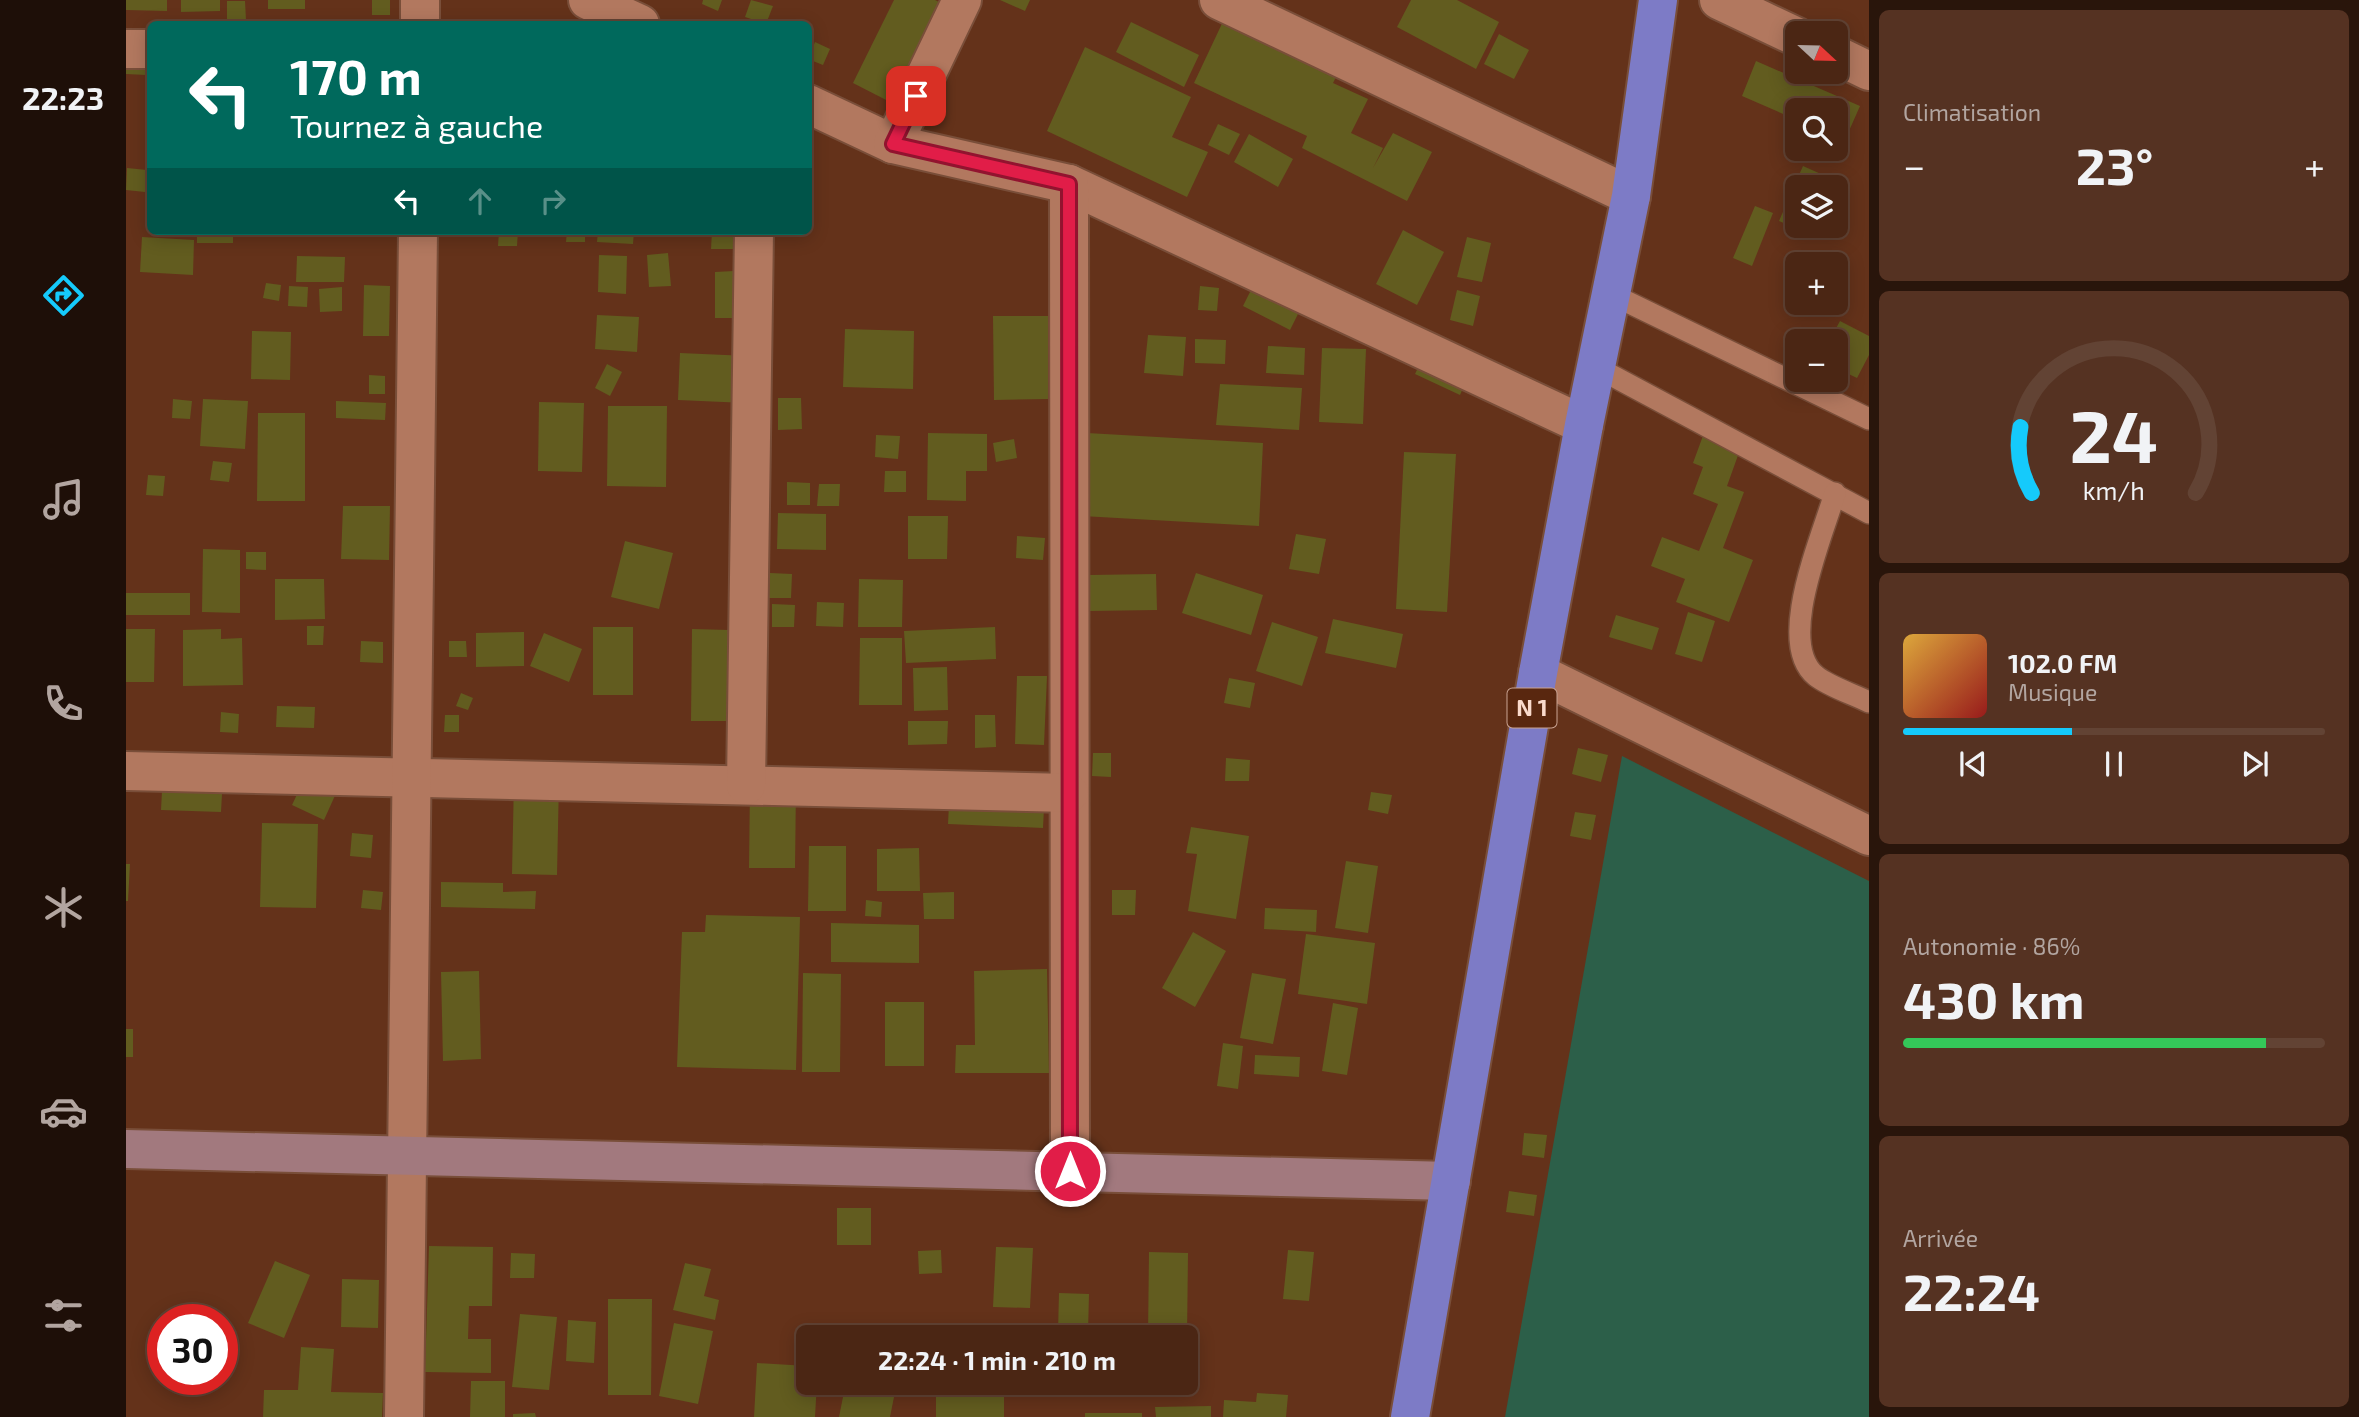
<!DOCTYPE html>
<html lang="fr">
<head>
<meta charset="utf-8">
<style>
  :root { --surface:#4b2614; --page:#553222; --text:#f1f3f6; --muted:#b2a5a0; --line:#624334; --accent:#15cafb }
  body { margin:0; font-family:"Exo 2",sans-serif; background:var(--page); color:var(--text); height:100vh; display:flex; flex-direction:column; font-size:26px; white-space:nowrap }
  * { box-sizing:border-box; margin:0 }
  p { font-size:23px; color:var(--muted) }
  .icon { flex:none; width:38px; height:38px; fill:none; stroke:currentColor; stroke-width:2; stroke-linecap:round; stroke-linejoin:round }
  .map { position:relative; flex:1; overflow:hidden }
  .side { display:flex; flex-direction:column; gap:10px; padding:10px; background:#29150b; width:490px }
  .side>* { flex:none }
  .banner { position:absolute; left:21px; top:21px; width:665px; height:214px; border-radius:10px; box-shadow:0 4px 18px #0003,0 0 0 2px var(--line); background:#00695c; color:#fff; overflow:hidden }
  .needle { width:46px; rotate:112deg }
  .buttons { position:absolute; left:1659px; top:21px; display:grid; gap:14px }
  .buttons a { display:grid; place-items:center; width:63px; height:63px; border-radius:10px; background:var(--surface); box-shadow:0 4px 18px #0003,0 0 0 2px var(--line); font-size:35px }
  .speed { position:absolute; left:21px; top:1304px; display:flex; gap:14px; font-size:35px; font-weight:700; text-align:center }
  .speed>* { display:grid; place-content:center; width:91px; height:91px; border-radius:50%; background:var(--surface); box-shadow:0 4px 18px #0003,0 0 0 2px var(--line); line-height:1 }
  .speed .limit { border:10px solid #d22; background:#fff; color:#111 }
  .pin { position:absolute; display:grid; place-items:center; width:60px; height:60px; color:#fff; margin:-30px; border-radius:14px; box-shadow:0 4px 10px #0006 }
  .me { position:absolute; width:77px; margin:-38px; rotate:0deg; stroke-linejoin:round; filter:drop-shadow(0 0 5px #0008) }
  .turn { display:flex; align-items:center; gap:24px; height:147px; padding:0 28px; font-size:32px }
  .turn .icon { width:91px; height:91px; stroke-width:2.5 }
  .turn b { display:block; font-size:49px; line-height:60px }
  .lanes { display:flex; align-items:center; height:66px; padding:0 28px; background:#0003; justify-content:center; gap:35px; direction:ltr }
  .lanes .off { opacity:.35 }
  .big { font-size:52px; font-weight:700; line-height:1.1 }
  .side .card { flex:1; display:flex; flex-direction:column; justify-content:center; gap:10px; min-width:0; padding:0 24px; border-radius:10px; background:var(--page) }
  .side .dial { align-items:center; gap:0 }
  .dial svg { height:182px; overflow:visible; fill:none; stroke:var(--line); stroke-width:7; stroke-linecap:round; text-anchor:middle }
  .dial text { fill:var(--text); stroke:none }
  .song { display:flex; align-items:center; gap:21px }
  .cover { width:84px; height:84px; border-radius:10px; background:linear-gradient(135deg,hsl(40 70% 55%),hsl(0 70% 35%)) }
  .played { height:7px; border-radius:4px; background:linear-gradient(90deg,var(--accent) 40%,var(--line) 40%) }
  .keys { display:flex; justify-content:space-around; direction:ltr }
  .heat { display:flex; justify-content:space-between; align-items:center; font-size:38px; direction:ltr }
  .charge { height:10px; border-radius:5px; background:linear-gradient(90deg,#34c759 86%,var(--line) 0) }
  .trip { position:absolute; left:670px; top:1325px; width:402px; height:70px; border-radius:10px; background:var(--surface); box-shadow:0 4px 18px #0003,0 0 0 2px var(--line); font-weight:700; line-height:70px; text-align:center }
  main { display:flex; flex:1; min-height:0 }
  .menu { display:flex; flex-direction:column; width:126px; justify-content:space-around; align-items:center; background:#1e0f08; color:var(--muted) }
  .menu .icon { width:49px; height:49px }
  .menu .on { color:var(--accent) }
  .menu b { font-size:32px; color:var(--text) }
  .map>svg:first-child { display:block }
</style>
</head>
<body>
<main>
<nav class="menu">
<b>22:23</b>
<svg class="icon on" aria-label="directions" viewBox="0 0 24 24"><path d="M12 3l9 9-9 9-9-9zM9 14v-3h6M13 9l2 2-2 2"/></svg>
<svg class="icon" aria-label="music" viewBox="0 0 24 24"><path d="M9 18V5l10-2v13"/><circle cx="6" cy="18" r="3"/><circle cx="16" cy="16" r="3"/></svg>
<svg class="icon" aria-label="phone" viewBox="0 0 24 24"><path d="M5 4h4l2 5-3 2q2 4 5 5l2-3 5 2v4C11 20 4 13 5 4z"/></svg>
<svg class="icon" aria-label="climate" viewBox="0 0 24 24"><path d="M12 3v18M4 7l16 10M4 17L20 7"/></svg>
<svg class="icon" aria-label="car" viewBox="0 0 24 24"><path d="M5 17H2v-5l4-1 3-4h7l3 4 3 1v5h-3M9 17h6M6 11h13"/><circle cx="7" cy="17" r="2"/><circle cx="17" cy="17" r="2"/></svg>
<svg class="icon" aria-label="filters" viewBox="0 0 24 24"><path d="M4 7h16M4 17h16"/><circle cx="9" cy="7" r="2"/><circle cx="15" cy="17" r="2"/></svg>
</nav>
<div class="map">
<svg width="1743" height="1417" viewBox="0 0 1743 1417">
  <rect width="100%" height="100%" fill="#64321a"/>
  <!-- green -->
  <path fill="#2c5f49" d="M1496,756L1743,881V1417H1379Z"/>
  <!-- building -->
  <g fill="#625c1f">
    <path d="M0,0H41V11L0,10Z"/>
    <path d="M55,0H94V11L55,12Z"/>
    <rect x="142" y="0" width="37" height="9"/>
    <rect x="246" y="0" width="18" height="15"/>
    <path d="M577,0H596L592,11L576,4Z"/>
    <path d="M625,0L647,6L640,24L619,17Z"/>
    <path d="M768,0H809L815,3L766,103L727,83Z"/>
    <path d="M874,0H904L899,11Z"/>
    <path d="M1285,0H1331L1373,22L1350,69L1271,27Z"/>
    <path d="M101,1H119L120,20H101Z"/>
    <path d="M1101,13L1215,67L1207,83L1242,99L1225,133L1257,148L1247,168L1267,133L1306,152L1281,201L1176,148L1181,136L1068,83Z"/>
    <path d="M1005,22L1073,55L1058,87L990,52Z"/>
    <path d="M1373,34L1403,50L1388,79L1358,64Z"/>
    <path d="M689,42L704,49L697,65L682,59Z"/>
    <path d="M959,47L1065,97L1046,137L1082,152L1061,197L921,131Z"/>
    <path d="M0,51L22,52L20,75L0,74Z"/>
    <path d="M1630,61L1734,106L1719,140L1710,136V110H1671V120L1616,96Z"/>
    <path d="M1092,124L1114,134L1103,155L1082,145Z"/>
    <path d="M1123,134L1167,159L1152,187L1108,162Z"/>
    <path d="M1677,166L1704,178L1700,187H1671V226H1684L1681,233L1653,221Z"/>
    <path d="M1,168L21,170L19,192L0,190Z"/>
    <path d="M1629,206L1647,213L1626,266L1607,258Z"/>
    <path d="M1277,230L1318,252L1291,305L1250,284Z"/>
    <rect x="71" y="231" width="36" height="12"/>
    <path d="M373,231H392L391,246H372Z"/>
    <path d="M441,231H459V242H440Z"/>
    <path d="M472,231H508L507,244L471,242Z"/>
    <path d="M586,231H608V249H585Z"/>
    <path d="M16,237L68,240L67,275L14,272Z"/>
    <path d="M1341,237L1365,243L1356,282L1331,277Z"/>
    <path d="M542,253L545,286L523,287L521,255Z"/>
    <path d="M473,255L501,256L500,294L472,292Z"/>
    <path d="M171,256L219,257L218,282H170Z"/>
    <path d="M608,271V318H589V272Z"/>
    <path d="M1133,274L1180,298L1164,330L1117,306Z"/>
    <path d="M140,283L155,285L153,301L137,298Z"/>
    <path d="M238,285L264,286L263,336H237Z"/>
    <path d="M163,286L182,287L181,307L162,306Z"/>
    <path d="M1074,286L1093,288L1091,311L1072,310Z"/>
    <path d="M216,287V311L194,312L193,289Z"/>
    <path d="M1331,290L1354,296L1347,326L1324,320Z"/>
    <path d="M471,315L513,317L511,352L469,349Z"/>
    <path d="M867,316H922V399L868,400Z"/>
    <path d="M1714,321L1743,336V355L1731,378L1710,368V341H1703Z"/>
    <path d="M719,329L788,331L787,389L717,387Z"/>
    <path d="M126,331L165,332L164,380L125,379Z"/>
    <path d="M1022,335L1060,337L1057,376L1018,373Z"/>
    <path d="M1069,339L1100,340L1099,364L1069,363Z"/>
    <path d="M1142,346L1179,348L1178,375L1140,373Z"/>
    <path d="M1196,348L1240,349L1237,424L1193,422Z"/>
    <path d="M554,353L622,356L620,403L552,400Z"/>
    <path d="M1298,355L1342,377L1334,395L1289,374Z"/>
    <path d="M481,364L496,372L484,396L469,388Z"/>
    <path d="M243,375L259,376V394H243Z"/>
    <path d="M1094,384L1176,388L1173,430L1090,425Z"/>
    <path d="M652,398H675L676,429L652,430Z"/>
    <path d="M47,399L66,401L64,419L46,418Z"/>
    <path d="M77,399L122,401L119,449L74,446Z"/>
    <path d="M210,401L260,403L259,420L210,418Z"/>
    <path d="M413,402L458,403L456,472L412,471Z"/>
    <path d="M482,406H541L540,487L481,486Z"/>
    <path d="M132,413H179V501H131Z"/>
    <path d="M802,433L861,434V471H840V501L801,500Z"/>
    <path d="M961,433L1137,443L1133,526L956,516Z"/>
    <path d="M1578,433L1615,447L1601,486L1618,492L1597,548L1627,560L1603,622L1550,602L1559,579L1525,566L1536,537L1573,551L1592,504L1567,494L1577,467L1567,463Z"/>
    <path d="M750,435L774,436L772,459L749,457Z"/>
    <path d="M888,439L891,458L870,462L867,443Z"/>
    <path d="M1278,452L1330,454L1321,612L1270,609Z"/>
    <path d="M87,461L106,463L103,482L84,480Z"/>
    <path d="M759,471H780V492H758Z"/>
    <path d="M22,475L39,476L37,496L20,495Z"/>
    <path d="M661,482L684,483V505H661Z"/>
    <path d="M693,484H714L713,506H691Z"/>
    <path d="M217,506H264L263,560L215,559Z"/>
    <path d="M652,513L700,514V550L651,549Z"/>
    <path d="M782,516H822L821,559H782Z"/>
    <path d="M1170,534L1200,539L1193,574L1163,569Z"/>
    <path d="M891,536L919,538L917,560L890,558Z"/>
    <path d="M499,541L547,553L533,609L485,597Z"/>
    <path d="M77,549L114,550V613L76,612Z"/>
    <path d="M120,552H140V570L120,569Z"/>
    <path d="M644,573L666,574L665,598H643Z"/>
    <path d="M1070,573L1137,595L1125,635L1056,613Z"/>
    <path d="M1030,574L1031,610L963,611V575Z"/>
    <path d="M149,579H198L199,619L149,620Z"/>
    <path d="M733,579L777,580L776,627H732Z"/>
    <rect x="0" y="593" width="64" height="22"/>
    <path d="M691,602L718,603L717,627L690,626Z"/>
    <path d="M646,604L669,605L668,627H646Z"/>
    <path d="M1562,612L1589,621L1576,662L1549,654Z"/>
    <path d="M1490,615L1533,628L1526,650L1483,637Z"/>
    <path d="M1207,619L1277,634L1270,668L1199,653Z"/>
    <path d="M1146,622L1192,637L1176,686L1130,671Z"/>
    <path d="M181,626H198L197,645H181Z"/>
    <rect x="467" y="627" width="40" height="68"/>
    <path d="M869,627L870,659L780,663L778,631Z"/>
    <path d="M0,629H29L28,682H0Z"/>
    <path d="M95,629V639L116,638L117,685L57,686V630Z"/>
    <path d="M566,629L603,630L602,721H565Z"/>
    <path d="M398,632V666L350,667V633Z"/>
    <path d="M418,633L456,649L443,682L404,666Z"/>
    <path d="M734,638H776V705H733Z"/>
    <path d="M235,641L257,642V663L234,662Z"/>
    <path d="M323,641H340L341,657H323Z"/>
    <path d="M821,667L822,710L788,711L787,668Z"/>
    <path d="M891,676H921L918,745L889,744Z"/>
    <path d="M1103,678L1129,683L1124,708L1098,703Z"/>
    <path d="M335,693L347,698L342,710L330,706Z"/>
    <path d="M151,706L189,707L188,728L150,727Z"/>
    <path d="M95,712L113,714L112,733L94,732Z"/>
    <path d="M319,715H333V732H318Z"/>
    <path d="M849,715H869L870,747L849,748Z"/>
    <path d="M782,721H822L821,744L782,745Z"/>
    <path d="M1452,748L1482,755L1475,782L1446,774Z"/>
    <path d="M967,753H985V777L966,776Z"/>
    <path d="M1100,758L1124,760L1123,781H1099Z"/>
    <path d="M185,765L216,780L198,820L166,805Z"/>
    <path d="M37,771L114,773V794H96L95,812L35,810Z"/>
    <path d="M388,779L433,780L431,875L386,874Z"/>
    <path d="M824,784L919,789L917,828L822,824Z"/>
    <path d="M624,787H670L669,868H623Z"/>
    <path d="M1245,792L1266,795L1262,814L1242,810Z"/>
    <path d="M1449,812L1470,815L1465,840L1444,836Z"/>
    <path d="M136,823L192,824L190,908L134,907Z"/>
    <path d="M1065,827L1123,836L1110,919L1062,911L1071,854L1060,853Z"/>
    <path d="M226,833L247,835L245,858L224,856Z"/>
    <path d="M683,846H720V911H682Z"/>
    <path d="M793,848L794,891H751V849Z"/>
    <path d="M1220,861L1252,866L1242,933L1209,928Z"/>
    <path d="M0,864H4L2,901H0Z"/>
    <path d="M315,882L377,883V892L410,891L409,909L315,907Z"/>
    <path d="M237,890L257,892L255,910L235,908Z"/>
    <path d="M986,890H1010L1009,915H986Z"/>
    <path d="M828,892V919H798L797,893Z"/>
    <path d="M740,900L756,902L755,917L739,916Z"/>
    <path d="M1139,908L1191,910L1190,932L1138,929Z"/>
    <path d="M580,915L674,917L670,1070L551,1067L556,932H579Z"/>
    <path d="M705,923L793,925V963L705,962Z"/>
    <path d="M1067,932L1100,951L1069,1007L1036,988Z"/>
    <path d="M1180,934L1249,943L1241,1004L1172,994Z"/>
    <path d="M921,969L923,1073H829L830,1045H849L848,971Z"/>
    <path d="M353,971L355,1059L317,1061L315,972Z"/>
    <path d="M677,973L715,974L714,1072H676Z"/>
    <path d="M1126,973L1160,979L1147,1044L1114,1038Z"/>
    <rect x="759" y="1002" width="39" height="64"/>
    <path d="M1207,1003L1232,1008L1221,1075L1196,1071Z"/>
    <rect x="0" y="1029" width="7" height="28"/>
    <path d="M1097,1043L1117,1046L1112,1089L1091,1086Z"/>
    <path d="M1129,1055L1174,1057L1173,1077L1128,1074Z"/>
    <path d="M1398,1133L1421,1135L1418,1158L1396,1155Z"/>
    <path d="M1383,1191L1411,1195L1408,1216L1380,1212Z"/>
    <rect x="711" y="1208" width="34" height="37"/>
    <path d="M303,1246L367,1247L366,1306H343L342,1339H365V1373L299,1372Z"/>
    <path d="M870,1247L907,1248L904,1308L867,1307Z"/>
    <path d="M815,1250L816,1273L793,1274L792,1251Z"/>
    <path d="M1162,1250L1188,1252L1183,1301L1157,1299Z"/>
    <path d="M1023,1252L1062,1253L1061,1337H1022Z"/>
    <path d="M385,1253L409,1254L408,1278H384Z"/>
    <path d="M149,1261L184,1275L158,1338L122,1323Z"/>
    <path d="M559,1263L585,1269L578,1296L593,1300L589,1320L547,1310Z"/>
    <path d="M216,1279L253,1280L252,1328L215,1327Z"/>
    <path d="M933,1293L963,1294L962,1333L932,1332Z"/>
    <path d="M482,1299H526L525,1395H482Z"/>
    <path d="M394,1314L431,1317L423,1390L386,1387Z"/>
    <path d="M442,1320L470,1322L468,1363L440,1361Z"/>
    <path d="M548,1323L587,1331L572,1404L533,1396Z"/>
    <path d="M34,1326H37V1368L29,1367Z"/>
    <path d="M96,1335L103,1336L98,1375H96Z"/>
    <path d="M175,1347L208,1349L205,1392L257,1393L256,1417H137L138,1390H172Z"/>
    <path d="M631,1363L682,1366V1382H691L689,1417H628Z"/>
    <path d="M345,1381H379V1417H344Z"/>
    <path d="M720,1382H771L764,1417H713Z"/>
    <path d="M1131,1393L1162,1395L1160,1417H1097L1098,1400L1130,1402Z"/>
    <path d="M810,1395L878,1396V1417H810Z"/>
    <path d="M1085,1406V1417H1030L1029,1407Z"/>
    <path d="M409,1413L410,1417H387V1414Z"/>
    <rect x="959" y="1413" width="57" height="4"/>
  </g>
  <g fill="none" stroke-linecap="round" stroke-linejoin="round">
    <!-- lane casing -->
    <g stroke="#794e39" stroke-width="24">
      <g id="lane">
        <path d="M1485,294L1743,419"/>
        <path d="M1470,367L1743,513"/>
        <path d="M1709,493C1697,535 1649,643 1690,676C1704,687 1727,694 1743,702"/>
      </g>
    </g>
    <!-- street casing -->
    <g stroke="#794e39" stroke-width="42">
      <g id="street">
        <path d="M462,0L514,24"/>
        <path d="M1093,0L1505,196"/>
        <path d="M1593,0L1671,37"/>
        <path d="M294,24V0"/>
        <path d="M0,49H24"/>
        <path d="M1710,55L1743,71"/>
        <path d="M682,104L767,144L943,184L1458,425"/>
        <path d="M767,144L836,0"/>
        <path d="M943,184L944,1171"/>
        <path d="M1412,673L1743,836"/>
        <path d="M0,771L943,793"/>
        <path d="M620,785L628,231"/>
        <path d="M278,1417L292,231"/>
      </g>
    </g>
    <!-- secondary casing -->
    <g stroke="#794e39" stroke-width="42">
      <path id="secondary" d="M0,1149L1325,1181"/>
    </g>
    <!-- highway casing -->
    <g stroke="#794e39" stroke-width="42">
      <path id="highway" d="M1284,1417L1412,673L1458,425L1505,196L1532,0"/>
    </g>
    <!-- lane -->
    <use href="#lane" stroke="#b2785f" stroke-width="21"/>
    <!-- street -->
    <use href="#street" stroke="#b2785f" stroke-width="38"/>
    <!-- secondary -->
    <use href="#secondary" stroke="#a2797e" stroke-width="38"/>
    <!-- highway -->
    <use href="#highway" stroke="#7d7bc6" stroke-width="38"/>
  </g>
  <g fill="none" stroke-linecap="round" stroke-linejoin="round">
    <!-- route casing -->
    <g stroke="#92132f" stroke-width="18">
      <path id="route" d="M790,96L767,144L943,184L944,1171"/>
    </g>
    <!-- route -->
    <use href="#route" stroke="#e11d48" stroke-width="12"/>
  </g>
  <g text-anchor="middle" stroke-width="7" stroke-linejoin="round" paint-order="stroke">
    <!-- shield labels -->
    <rect fill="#59270f" stroke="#caa493" stroke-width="2" x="1381.5" y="688.5" width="49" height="39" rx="5"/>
    <g font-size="23" font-weight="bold" fill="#fadacc">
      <text x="1406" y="716">N 1</text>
    </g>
  </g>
</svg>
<div class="buttons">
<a><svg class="needle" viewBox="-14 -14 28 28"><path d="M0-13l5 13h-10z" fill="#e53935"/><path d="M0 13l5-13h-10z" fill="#b2a5a0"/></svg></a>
<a><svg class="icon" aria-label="search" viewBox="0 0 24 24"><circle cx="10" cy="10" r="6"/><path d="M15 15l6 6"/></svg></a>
<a><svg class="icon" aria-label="layers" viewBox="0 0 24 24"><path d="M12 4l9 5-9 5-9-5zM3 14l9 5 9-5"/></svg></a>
<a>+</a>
<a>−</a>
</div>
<div class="speed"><div class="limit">30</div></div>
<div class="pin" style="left:790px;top:96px;background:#d93025"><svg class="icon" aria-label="arrive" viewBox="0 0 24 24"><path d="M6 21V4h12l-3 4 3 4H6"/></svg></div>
<svg class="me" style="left:944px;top:1171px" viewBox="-20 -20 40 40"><circle r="17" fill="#e11d48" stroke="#fff" stroke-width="3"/><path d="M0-11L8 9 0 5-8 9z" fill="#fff"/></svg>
<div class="trip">22:24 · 1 min · 210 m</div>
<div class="banner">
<div class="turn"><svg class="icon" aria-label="left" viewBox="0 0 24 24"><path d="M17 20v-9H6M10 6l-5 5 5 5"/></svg><div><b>170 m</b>Tournez à gauche</div></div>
<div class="lanes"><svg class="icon" aria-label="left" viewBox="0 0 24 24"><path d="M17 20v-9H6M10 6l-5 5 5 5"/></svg><svg class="icon off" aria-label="ahead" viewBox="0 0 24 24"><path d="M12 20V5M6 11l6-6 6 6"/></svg><svg class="icon off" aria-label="right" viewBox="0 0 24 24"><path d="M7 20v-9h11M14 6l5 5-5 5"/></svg></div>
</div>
</div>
<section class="side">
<div class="card"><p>Climatisation</p>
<div class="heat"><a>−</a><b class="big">23°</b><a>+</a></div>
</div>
<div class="card dial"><svg viewBox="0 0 100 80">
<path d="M14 69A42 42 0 1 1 86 69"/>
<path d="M14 69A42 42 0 0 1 9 40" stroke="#15cafb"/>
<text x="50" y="56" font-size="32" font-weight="700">24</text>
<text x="50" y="72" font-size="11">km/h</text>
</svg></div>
<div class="card">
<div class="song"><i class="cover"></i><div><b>102.0 FM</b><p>Musique</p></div></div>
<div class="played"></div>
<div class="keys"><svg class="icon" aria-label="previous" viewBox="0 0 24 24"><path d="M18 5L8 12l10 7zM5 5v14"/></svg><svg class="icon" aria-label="pause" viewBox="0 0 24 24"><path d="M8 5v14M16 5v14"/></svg><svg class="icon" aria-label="next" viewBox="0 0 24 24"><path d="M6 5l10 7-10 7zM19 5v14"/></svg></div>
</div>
<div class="card"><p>Autonomie · 86%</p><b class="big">430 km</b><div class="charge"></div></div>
<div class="card"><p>Arrivée</p><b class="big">22:24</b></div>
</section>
</main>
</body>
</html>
